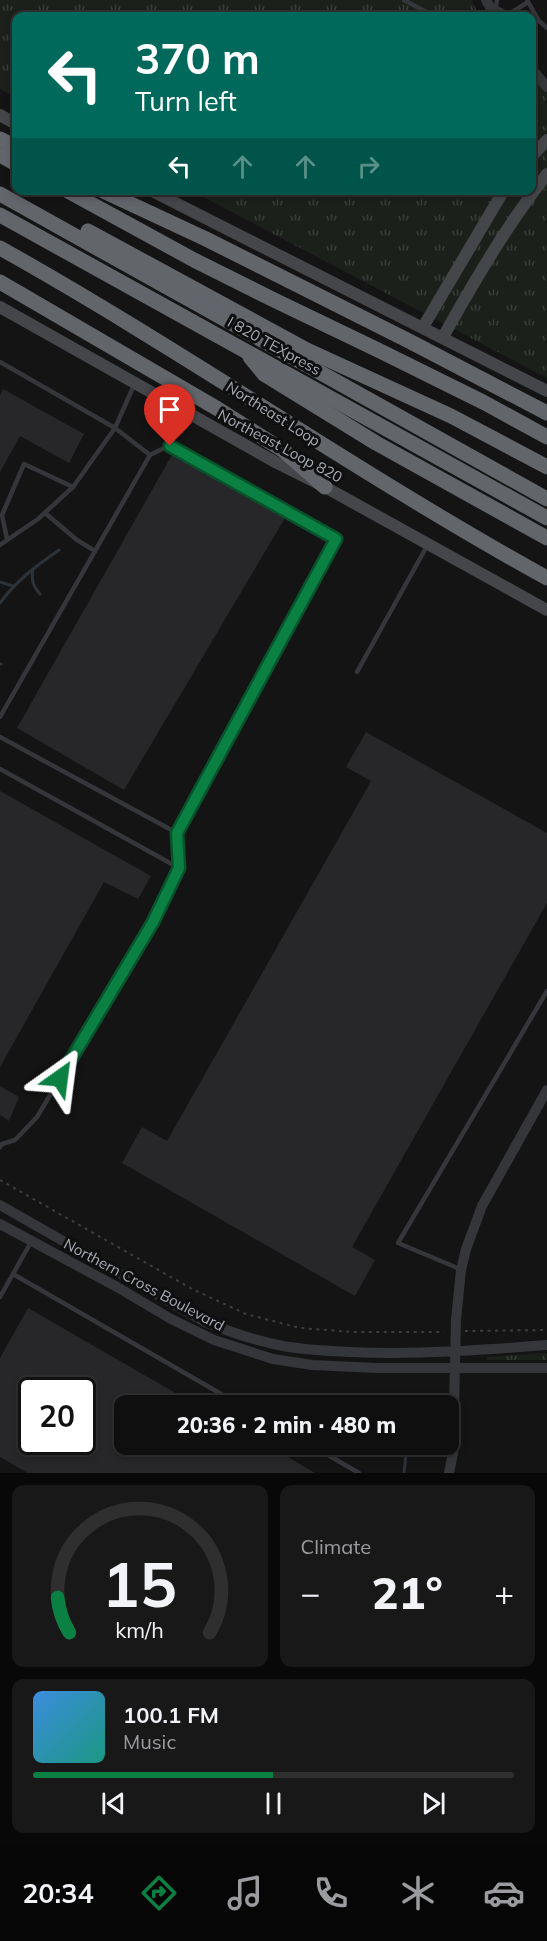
<!DOCTYPE html>
<html lang="en">
<head>
<meta charset="utf-8">
<style>
  :root { --surface:#0f0f10; --page:#181819; --text:#f1f3f6; --muted:#9b9c9f; --line:#2f2f30; --accent:#0b8043 }
  body { margin:0; font-family:Mulish,sans-serif; background:var(--page); color:var(--text); height:100vh; display:flex; flex-direction:column; font-size:22px; white-space:nowrap }
  * { box-sizing:border-box; margin:0 }
  p { font-size:20px; color:var(--muted) }
  .icon { flex:none; width:33px; height:33px; fill:none; stroke:currentColor; stroke-width:2; stroke-linecap:round; stroke-linejoin:round }
  .map { position:relative; height:1473px; overflow:hidden }
  .sheet { display:flex; flex-direction:column; gap:12px; padding:12px; background:#080809; flex:1 }
  .sheet>* { flex:none }
  .banner { position:absolute; left:12px; top:12px; width:524px; height:183px; border-radius:12px; box-shadow:0 3px 9px #0003,0 0 0 2px var(--line); background:#00695c; color:#fff; overflow:hidden }
  .speed { position:absolute; left:18px; top:1377px; display:flex; gap:12px; font-size:30px; font-weight:700; text-align:center }
  .speed>* { display:grid; place-content:center; width:78px; height:78px; border-radius:50%; background:var(--surface); box-shadow:0 3px 9px #0003,0 0 0 2px var(--line); line-height:1 }
  .speed .limit { border:3px solid #111; border-radius:9px; background:#fff; color:#111 }
  .pin { position:absolute; display:grid; place-items:center; width:51px; height:51px; color:#fff; margin:-62px -26px; border-radius:50% 50% 50% 0; rotate:-45deg; box-shadow:0 0 6px #0007 }
  .pin .icon { rotate:45deg }
  .me { position:absolute; width:66px; margin:-33px; rotate:31deg; stroke-linejoin:round; filter:drop-shadow(0 0 4px #0008) }
  .turn { display:flex; align-items:center; gap:21px; height:126px; padding:0 24px; font-size:27px }
  .turn .icon { width:78px; height:78px; stroke-width:2.5 }
  .turn b { display:block; font-size:42px; line-height:51px }
  .lanes { display:flex; align-items:center; height:57px; padding:0 24px; background:#0003; justify-content:center; gap:30px; direction:ltr }
  .lanes .off { opacity:.35 }
  .big { font-size:45px; font-weight:800; line-height:1.1 }
  .sheet .tile { flex:1; display:flex; flex-direction:column; justify-content:center; gap:9px; min-width:0; padding:0 21px; border-radius:12px; background:var(--page) }
  .sheet .dial { align-items:center; gap:0 }
  .dial svg { height:156px; overflow:visible; fill:none; stroke:var(--line); stroke-width:7; stroke-linecap:round; text-anchor:middle }
  .dial text { fill:var(--text); stroke:none }
  .song { display:flex; align-items:center; gap:18px }
  .cover { width:72px; height:72px; border-radius:9px; background:linear-gradient(135deg,hsl(210 70% 55%),hsl(170 70% 35%)) }
  .played { height:6px; border-radius:3px; background:linear-gradient(90deg,var(--accent) 50%,var(--line) 50%) }
  .keys { display:flex; justify-content:space-around; direction:ltr }
  .heat { display:flex; justify-content:space-between; align-items:center; font-size:33px; direction:ltr }
  .sheet .tiles { flex:1; display:grid; gap:12px; grid-template-columns:1fr 1fr }
  .tile:last-child { grid-column:span 2 }
  .trip { position:absolute; left:114px; top:1395px; width:345px; height:60px; border-radius:12px; background:var(--surface); box-shadow:0 3px 9px #0003,0 0 0 2px var(--line); font-weight:800; line-height:60px; text-align:center }
  .menu { display:flex; height:96px; justify-content:space-around; align-items:center; background:#060606; color:var(--muted) }
  .menu .icon { width:42px; height:42px }
  .menu .on { color:var(--accent) }
  .menu b { font-size:27px; color:var(--text) }
  .map>svg:first-child { display:block }
</style>
</head>
<body>
<div class="map">
<svg width="547" height="1473" viewBox="0 0 547 1473">
  <defs>
    <pattern id="grass-tufts" width="24" height="20" patternUnits="userSpaceOnUse" patternTransform="scale(1.5)"><rect width="24" height="20" fill="#1b201b"/><path d="M3 7l-1-3M5 7V3M7 7l1-3M15 17l-1-3M17 17v-4M19 17l1-3" fill="none" stroke="#393e3a"/></pattern>
  </defs>
  <rect width="100%" height="100%" fill="#141415"/>
  <!-- grass -->
  <g fill="url(#grass-tufts)">
    <path d="M0,0H472L479,16H16V98L0,89Z"/>
    <path d="M531,74L547,90V378L192,191L531,190Z"/>
    <path d="M547,1353V1360H487V1357Z"/>
  </g>
  <g fill="none" stroke-linecap="round" stroke-linejoin="round">
    <!-- stream -->
    <g stroke="#2c3338" stroke-width="3">
      <path d="M33,569C31,580 33,586 40,594"/>
      <path d="M0,582L13,586"/>
      <path d="M0,603C16,581 36,566 59,550"/>
      <path d="M0,664H1"/>
      <path d="M301,1406L418,1404"/>
      <path d="M404,1473L407,1444"/>
    </g>
  </g>
  <!-- building -->
  <g fill="#272729" fill-rule="evenodd">
    <path d="M3,389L84,434L69,463L20,436L0,472V395Z"/>
    <path d="M173,453L285,518L124,790L17,728Z"/>
    <path d="M366,732L547,833V903L352,1247L375,1260L355,1296L122,1163L142,1127L167,1141L371,781L346,767Z"/>
    <path d="M0,791L151,876L138,899L104,882L0,1067Z"/>
    <path d="M0,1086L19,1097L9,1121L0,1115Z"/>
    <path d="M28,1308L198,1406H124V1444H266L315,1473H28L0,1457V1358ZM32,1390H82V1442H32Z"/>
  </g>
  <g fill="none" stroke-linecap="round" stroke-linejoin="round">
    <!-- path -->
    <g stroke="#3b3d41" stroke-width="2" stroke-dasharray="3 4.5" stroke-linecap="butt">
      <path d="M0,1180L192,1289L246,1314L300,1328L353,1332H444"/>
      <path d="M465,1331L547,1330"/>
    </g>
    <!-- service -->
    <g stroke="#35363a" stroke-width="4.5">
      <path d="M404,0L434,16"/>
      <path d="M527,0L539,21L547,28"/>
      <path d="M496,8L509,14L528,2"/>
      <path d="M481,16L496,8L497,0"/>
      <path d="M0,362L115,428L150,455L0,717"/>
      <path d="M150,455L170,445L336,539L177,833"/>
      <path d="M45,513L77,540L95,551"/>
      <path d="M7,539L2,515L24,464L73,487"/>
      <path d="M0,545L38,519L73,487L115,428L135,383"/>
      <path d="M357,672L427,546"/>
      <path d="M0,737L177,833L179,868L153,922L37,1117L15,1140L2,1144L0,1147"/>
      <path d="M0,769L179,868"/>
      <path d="M460,1269L398,1243L547,991"/>
      <path d="M13,1274L31,1242"/>
      <path d="M0,1297L13,1274L242,1406"/>
      <path d="M309,1444L359,1473"/>
    </g>
    <!-- tertiary -->
    <g stroke="#35363a" stroke-width="10">
      <path d="M486,0L495,16"/>
      <path d="M531,68L547,87"/>
      <path d="M0,1205L205,1322C230,1332 256,1341 283,1346C305,1350 328,1351 351,1352C417,1355 482,1350 547,1345"/>
      <path d="M0,1224L117,1287L171,1319L214,1340L273,1359L312,1365L377,1368H547"/>
      <path d="M449,1473L453,1453L456,1320L461,1270L466,1249L482,1206L547,1090"/>
    </g>
    <!-- secondary -->
    <g stroke="#44464a" stroke-width="12">
      <path d="M0,115L16,124"/>
      <path d="M531,157L547,140"/>
      <path d="M150,190L547,391"/>
      <path d="M0,307L277,463L325,487L547,610"/>
      <path d="M423,327L504,190"/>
      <path d="M443,337C475,280 507,225 547,174"/>
    </g>
    <!-- motorway -->
    <g stroke="#62656a" stroke-width="15">
      <path d="M0,139L16,147"/>
      <path d="M0,155L16,164"/>
      <path d="M66,190L194,260L272,299L378,350L483,402L547,437"/>
      <path d="M101,190L206,239L409,341L547,413"/>
      <path d="M0,194L547,499"/>
      <path d="M0,215L547,518"/>
      <path d="M88,231L307,350L451,416L547,467"/>
      <path d="M0,248C186,352 360,475 547,578"/>
      <path d="M0,282L218,409L284,451L325,487"/>
      <path d="M250,357L264,374L376,443L547,538"/>
    </g>
  </g>
  <g fill="none" stroke-linecap="round" stroke-linejoin="round">
    <!-- route casing -->
    <g stroke="#07532c" stroke-width="15">
      <path id="route" d="M60,1078L153,922L179,868L177,833L336,539L170,446"/>
    </g>
    <!-- route -->
    <use href="#route" stroke="#0b8043" stroke-width="10"/>
  </g>
  <g text-anchor="middle" stroke-width="6" stroke-linejoin="round" paint-order="stroke">
    <!-- street labels -->
    <g font-size="15" fill="#a7acb4" stroke="#0f0f10">
      <text transform="translate(274 346) rotate(29)" y="5">I 820 TEXpress</text>
      <text transform="translate(273 414) rotate(32)" y="5">Northeast Loop</text>
      <text transform="translate(280 446) rotate(28)" y="5">Northeast Loop 820</text>
      <text transform="translate(144 1285) rotate(28)" y="5">Northern Cross Boulevard</text>
    </g>
  </g>
</svg>
<div class="speed"><div class="limit">20</div></div>
<div class="pin" style="left:170px;top:446px;background:#d93025"><svg class="icon" aria-label="arrive" viewBox="0 0 24 24"><path d="M6 21V4h12l-3 4 3 4H6"/></svg></div>
<svg class="me" style="left:60px;top:1078px" viewBox="-20 -20 40 40"><path d="M0-17L14 15 0 8-14 15z" fill="#0b8043" stroke="#fff" stroke-width="4"/></svg>
<div class="trip">20:36 · 2 min · 480 m</div>
<div class="banner">
<div class="turn"><svg class="icon" aria-label="left" viewBox="0 0 24 24"><path d="M17 20v-9H6M10 6l-5 5 5 5"/></svg><div><b>370 m</b>Turn left</div></div>
<div class="lanes"><svg class="icon" aria-label="left" viewBox="0 0 24 24"><path d="M17 20v-9H6M10 6l-5 5 5 5"/></svg><svg class="icon off" aria-label="ahead" viewBox="0 0 24 24"><path d="M12 20V5M6 11l6-6 6 6"/></svg><svg class="icon off" aria-label="ahead" viewBox="0 0 24 24"><path d="M12 20V5M6 11l6-6 6 6"/></svg><svg class="icon off" aria-label="right" viewBox="0 0 24 24"><path d="M7 20v-9h11M14 6l5 5-5 5"/></svg></div>
</div>
</div>
<section class="sheet">
<div class="tiles">
<div class="tile dial"><svg viewBox="0 0 100 80">
<path d="M14 69A42 42 0 1 1 86 69"/>
<path d="M14 69A42 42 0 0 1 8 51" stroke="#0b8043"/>
<text x="50" y="56" font-size="32" font-weight="700">15</text>
<text x="50" y="72" font-size="11">km/h</text>
</svg></div>
<div class="tile"><p>Climate</p>
<div class="heat"><a>−</a><b class="big">21°</b><a>+</a></div>
</div>
<div class="tile">
<div class="song"><i class="cover"></i><div><b>100.1 FM</b><p>Music</p></div></div>
<div class="played"></div>
<div class="keys"><svg class="icon" aria-label="previous" viewBox="0 0 24 24"><path d="M18 5L8 12l10 7zM5 5v14"/></svg><svg class="icon" aria-label="pause" viewBox="0 0 24 24"><path d="M8 5v14M16 5v14"/></svg><svg class="icon" aria-label="next" viewBox="0 0 24 24"><path d="M6 5l10 7-10 7zM19 5v14"/></svg></div>
</div>
</div>
</section>
<nav class="menu">
<b>20:34</b>
<svg class="icon on" aria-label="directions" viewBox="0 0 24 24"><path d="M12 3l9 9-9 9-9-9zM9 14v-3h6M13 9l2 2-2 2"/></svg>
<svg class="icon" aria-label="music" viewBox="0 0 24 24"><path d="M9 18V5l10-2v13"/><circle cx="6" cy="18" r="3"/><circle cx="16" cy="16" r="3"/></svg>
<svg class="icon" aria-label="phone" viewBox="0 0 24 24"><path d="M5 4h4l2 5-3 2q2 4 5 5l2-3 5 2v4C11 20 4 13 5 4z"/></svg>
<svg class="icon" aria-label="climate" viewBox="0 0 24 24"><path d="M12 3v18M4 7l16 10M4 17L20 7"/></svg>
<svg class="icon" aria-label="car" viewBox="0 0 24 24"><path d="M5 17H2v-5l4-1 3-4h7l3 4 3 1v5h-3M9 17h6M6 11h13"/><circle cx="7" cy="17" r="2"/><circle cx="17" cy="17" r="2"/></svg>
</nav>
</body>
</html>
